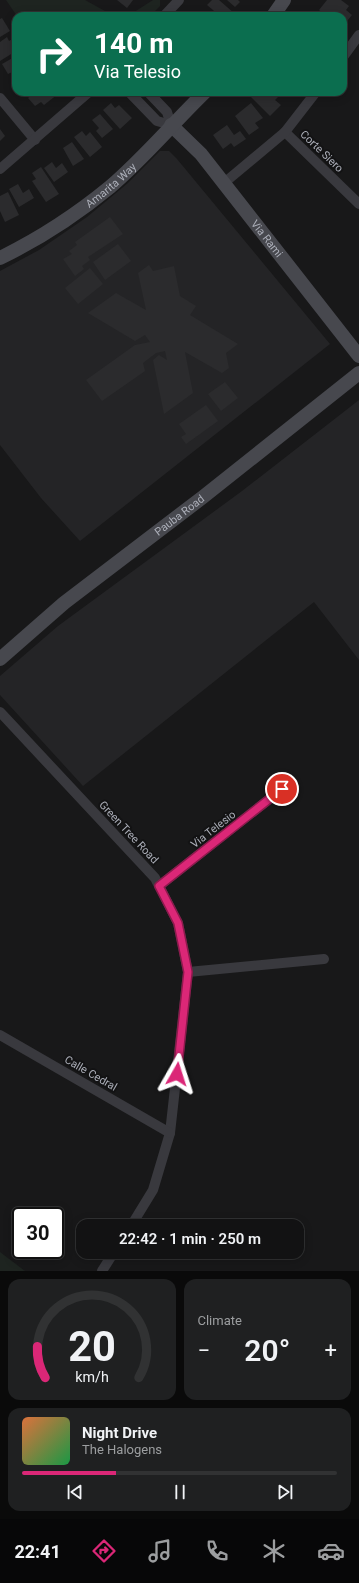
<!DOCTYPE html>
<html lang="en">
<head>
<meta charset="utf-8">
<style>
  :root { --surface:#121213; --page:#1f2021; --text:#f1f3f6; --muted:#9c9ea0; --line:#313233; --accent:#db2777 }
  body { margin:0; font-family:Roboto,sans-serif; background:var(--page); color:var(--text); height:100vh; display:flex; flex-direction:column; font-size:15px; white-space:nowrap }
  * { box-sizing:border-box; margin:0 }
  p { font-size:13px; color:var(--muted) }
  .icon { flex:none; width:22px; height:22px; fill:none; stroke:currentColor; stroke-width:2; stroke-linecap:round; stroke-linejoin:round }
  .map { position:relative; height:1271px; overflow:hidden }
  .side { display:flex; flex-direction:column; gap:8px; padding:8px; background:#0a0a0a; flex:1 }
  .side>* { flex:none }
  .hud { position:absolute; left:12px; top:12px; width:335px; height:84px; border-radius:12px; box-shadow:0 2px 10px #0003,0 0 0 1px var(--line); background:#0b6e4f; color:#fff; overflow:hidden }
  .speed { position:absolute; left:12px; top:1207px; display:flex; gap:8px; font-size:20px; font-weight:700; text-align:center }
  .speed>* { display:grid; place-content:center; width:52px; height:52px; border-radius:50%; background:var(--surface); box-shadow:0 2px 10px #0003,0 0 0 1px var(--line); line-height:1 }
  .speed .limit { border:2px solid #111; border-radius:6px; background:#fff; color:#111 }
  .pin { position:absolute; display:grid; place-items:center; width:34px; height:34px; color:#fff; margin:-17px; border:2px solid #fff; border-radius:50%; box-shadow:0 1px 4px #0007 }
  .me { position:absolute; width:44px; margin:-22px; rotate:6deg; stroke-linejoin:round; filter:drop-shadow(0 0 3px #0008) }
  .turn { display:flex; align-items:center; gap:14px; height:84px; padding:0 16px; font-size:18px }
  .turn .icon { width:52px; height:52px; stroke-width:2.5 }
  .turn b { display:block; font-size:28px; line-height:34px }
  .big { font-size:30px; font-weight:600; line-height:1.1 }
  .side .card { flex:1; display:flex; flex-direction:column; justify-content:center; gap:6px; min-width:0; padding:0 14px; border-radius:12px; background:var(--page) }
  .side .dial { align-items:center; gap:0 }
  .dial svg { height:104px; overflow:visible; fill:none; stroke:var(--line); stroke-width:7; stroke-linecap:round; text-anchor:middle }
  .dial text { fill:var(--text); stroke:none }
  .song { display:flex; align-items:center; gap:12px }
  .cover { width:48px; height:48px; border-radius:6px; background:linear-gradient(135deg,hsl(20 70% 55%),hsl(140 70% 35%)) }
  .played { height:4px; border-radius:2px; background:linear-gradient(90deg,var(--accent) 30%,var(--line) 30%) }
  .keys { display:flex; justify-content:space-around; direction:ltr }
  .heat { display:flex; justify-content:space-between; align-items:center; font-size:22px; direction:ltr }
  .side .tiles { flex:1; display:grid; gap:8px; grid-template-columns:1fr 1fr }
  .card:last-child { grid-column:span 2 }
  .trip { position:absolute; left:76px; top:1219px; width:228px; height:40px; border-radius:12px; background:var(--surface); box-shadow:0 2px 10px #0003,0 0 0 1px var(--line); font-weight:600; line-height:40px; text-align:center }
  .tabs { display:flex; height:64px; justify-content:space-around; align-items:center; background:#070708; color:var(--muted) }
  .tabs .icon { width:28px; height:28px }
  .tabs .on { color:var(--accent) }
  .tabs b { font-size:18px; color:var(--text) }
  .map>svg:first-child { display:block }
</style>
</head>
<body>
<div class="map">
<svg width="359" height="1271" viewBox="0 0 359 1271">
  <rect width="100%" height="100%" fill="#181819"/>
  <!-- built -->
  <g fill="#242426">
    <path d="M160,151H169L177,159L330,344L80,541L41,498L0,445V271L39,250L87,217L128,183Z"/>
    <path d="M359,400V660L314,602L83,786L0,695V676L58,626L242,491Z"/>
  </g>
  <!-- green -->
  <g fill="#1e2420">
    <path d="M6,0H85L114,16H17Z"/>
    <path d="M153,0H160V6L150,16H128Z"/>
    <path d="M0,1252L25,1271H0Z"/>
  </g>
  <!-- building -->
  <g fill="#2b2b2d">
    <path d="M117,0H133L127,8Z"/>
    <path d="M212,0H219L235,14L233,16H220L207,5Z"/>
    <path d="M227,0H238L240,2L235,7Z"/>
    <path d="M327,0H341L349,6L346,10L352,15L343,26V16H327L319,10Z"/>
    <path d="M2,18L10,31L0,37V19Z"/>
    <path d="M7,37L9,41L16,37V51L0,61V42Z"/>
    <path d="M16,56V70L8,74L2,64Z"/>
    <path d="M35,92H57L58,94L44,105L41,102L35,106L28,98Z"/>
    <path d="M254,92H277L280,95L275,100L281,105L270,116L250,96Z"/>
    <path d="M111,103L115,108L119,105L132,118L120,129L103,110Z"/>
    <path d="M251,103L263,118L255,123L259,128L249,135L235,116Z"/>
    <path d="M100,114L113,129L102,138L96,131L99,128L92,120Z"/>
    <path d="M227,125L234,135L240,131L246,139L234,147L231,143L223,149L213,135Z"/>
    <path d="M0,129L5,136L0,141Z"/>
    <path d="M82,131L86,136L90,132L102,147L90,157L74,137Z"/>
    <path d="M72,142L84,159L73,166L63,148Z"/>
    <path d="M52,162L56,168L62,163L68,172L54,182L44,168Z"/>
    <path d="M41,167L59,194L46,202L32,181L36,179L32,173Z"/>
    <path d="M18,184L23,193L29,189L34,198L19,207L9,189Z"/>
    <path d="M8,192L19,215L5,222L0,211V196Z"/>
    <path d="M110,217L123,234L88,257L90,260L82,266L84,269L75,276L63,259L72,254L69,251L77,245L75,242Z"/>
    <path d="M118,244L131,261L105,280L93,262Z"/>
    <path d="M149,265L153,271L174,266L180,296L196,306L190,315L238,344L226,353L229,368L222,373L185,352L193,393L164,414L153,360L159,355L167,360L165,351L156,353L143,363L145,371L102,401L86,380L135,345L150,342L145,335L135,341L88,313L116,293L146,310L138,273Z"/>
    <path d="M90,268L103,284L78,304L65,288Z"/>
    <path d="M225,382L238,398L221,411L208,394Z"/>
    <path d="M206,405L218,421L186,444L181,437L186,434L179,424Z"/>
  </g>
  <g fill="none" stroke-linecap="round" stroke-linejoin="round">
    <!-- street -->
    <g stroke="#39393e" stroke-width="10">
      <path d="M164,16L179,0"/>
      <path d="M343,57L359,35"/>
      <path d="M129,92L157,121L171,125"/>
      <path d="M148,92L167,112L171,125"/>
      <path d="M0,98L35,140"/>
      <path d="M285,132L359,204"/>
      <path d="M0,169L89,92"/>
      <path d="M224,183L285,132L316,92"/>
      <path d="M0,712L155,878L178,923L188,972L170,1133L153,1190L131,1226"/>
      <path d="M159,886L282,789"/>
      <path d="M188,972L324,959"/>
      <path d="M0,1035L170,1133"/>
      <path d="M102,1271L114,1252"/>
    </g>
    <!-- secondary -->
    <g stroke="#47484e" stroke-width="14">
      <path d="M273,16L284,0"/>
      <path id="s1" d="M171,125L201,154L359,356"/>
      <path id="s2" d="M0,258C39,239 76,215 110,187C144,158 173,123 205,92"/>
      <path id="s3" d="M0,659L64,603L203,497L359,373"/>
    </g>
  </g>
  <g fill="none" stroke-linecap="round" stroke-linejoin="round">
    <!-- route casing -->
    <g stroke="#8e194d" stroke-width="10">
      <path id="route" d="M177,1074L188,972L178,923L159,886L282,789"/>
    </g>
    <!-- route -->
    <use href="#route" stroke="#db2777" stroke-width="7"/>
  </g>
  <g text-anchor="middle" stroke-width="4" stroke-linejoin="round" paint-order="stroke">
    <!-- street labels -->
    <g font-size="11" fill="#abaeb8" stroke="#131314">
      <text transform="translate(322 151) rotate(44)" y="4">Corte Siero</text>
      <text dy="4" stroke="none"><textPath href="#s2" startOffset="133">Amarita Way</textPath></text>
      <text dy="4" stroke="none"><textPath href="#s1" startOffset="149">Via Rami</textPath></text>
      <text dy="4" stroke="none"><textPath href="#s3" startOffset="230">Pauba Road</textPath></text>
      <text transform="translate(213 829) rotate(-38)" y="4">Via Telesio</text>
      <text transform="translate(129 832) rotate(47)" y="4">Green Tree Road</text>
      <text transform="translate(91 1073) rotate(30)" y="4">Calle Cedral</text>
    </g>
  </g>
</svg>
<div class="speed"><div class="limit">30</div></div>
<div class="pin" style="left:282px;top:789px;background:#d93025"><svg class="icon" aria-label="arrive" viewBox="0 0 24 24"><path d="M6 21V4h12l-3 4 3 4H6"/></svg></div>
<svg class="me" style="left:177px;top:1074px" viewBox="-20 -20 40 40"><path d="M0-17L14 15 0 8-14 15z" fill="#db2777" stroke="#fff" stroke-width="4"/></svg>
<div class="trip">22:42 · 1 min · 250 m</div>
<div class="hud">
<div class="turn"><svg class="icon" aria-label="right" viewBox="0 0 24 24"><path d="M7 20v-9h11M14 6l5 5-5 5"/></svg><div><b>140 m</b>Via Telesio</div></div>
</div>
</div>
<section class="side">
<div class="tiles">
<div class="card dial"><svg viewBox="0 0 100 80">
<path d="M14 69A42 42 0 1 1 86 69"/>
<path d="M14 69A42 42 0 0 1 8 45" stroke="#db2777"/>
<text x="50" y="56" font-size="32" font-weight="700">20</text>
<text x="50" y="72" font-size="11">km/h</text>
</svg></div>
<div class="card"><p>Climate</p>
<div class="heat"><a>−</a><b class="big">20°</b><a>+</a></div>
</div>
<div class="card">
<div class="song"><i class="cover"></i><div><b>Night Drive</b><p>The Halogens</p></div></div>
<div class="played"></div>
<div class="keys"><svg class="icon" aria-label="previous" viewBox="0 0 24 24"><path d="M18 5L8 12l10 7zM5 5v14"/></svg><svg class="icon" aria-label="pause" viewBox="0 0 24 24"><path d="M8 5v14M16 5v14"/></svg><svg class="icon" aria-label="next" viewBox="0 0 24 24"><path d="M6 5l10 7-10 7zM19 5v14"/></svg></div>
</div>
</div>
</section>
<nav class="tabs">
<b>22:41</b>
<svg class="icon on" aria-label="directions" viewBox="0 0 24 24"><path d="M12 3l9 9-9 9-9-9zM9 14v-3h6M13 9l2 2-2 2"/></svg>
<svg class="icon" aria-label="music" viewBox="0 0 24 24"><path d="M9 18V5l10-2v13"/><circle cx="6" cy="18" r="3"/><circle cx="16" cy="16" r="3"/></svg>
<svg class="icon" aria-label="phone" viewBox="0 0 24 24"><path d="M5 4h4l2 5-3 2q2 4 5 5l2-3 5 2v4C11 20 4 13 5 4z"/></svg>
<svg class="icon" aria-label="climate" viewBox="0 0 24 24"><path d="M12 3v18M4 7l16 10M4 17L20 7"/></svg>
<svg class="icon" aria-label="car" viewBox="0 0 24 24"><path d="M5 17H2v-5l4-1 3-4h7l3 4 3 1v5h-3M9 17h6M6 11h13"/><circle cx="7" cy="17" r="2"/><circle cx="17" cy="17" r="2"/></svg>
</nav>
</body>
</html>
